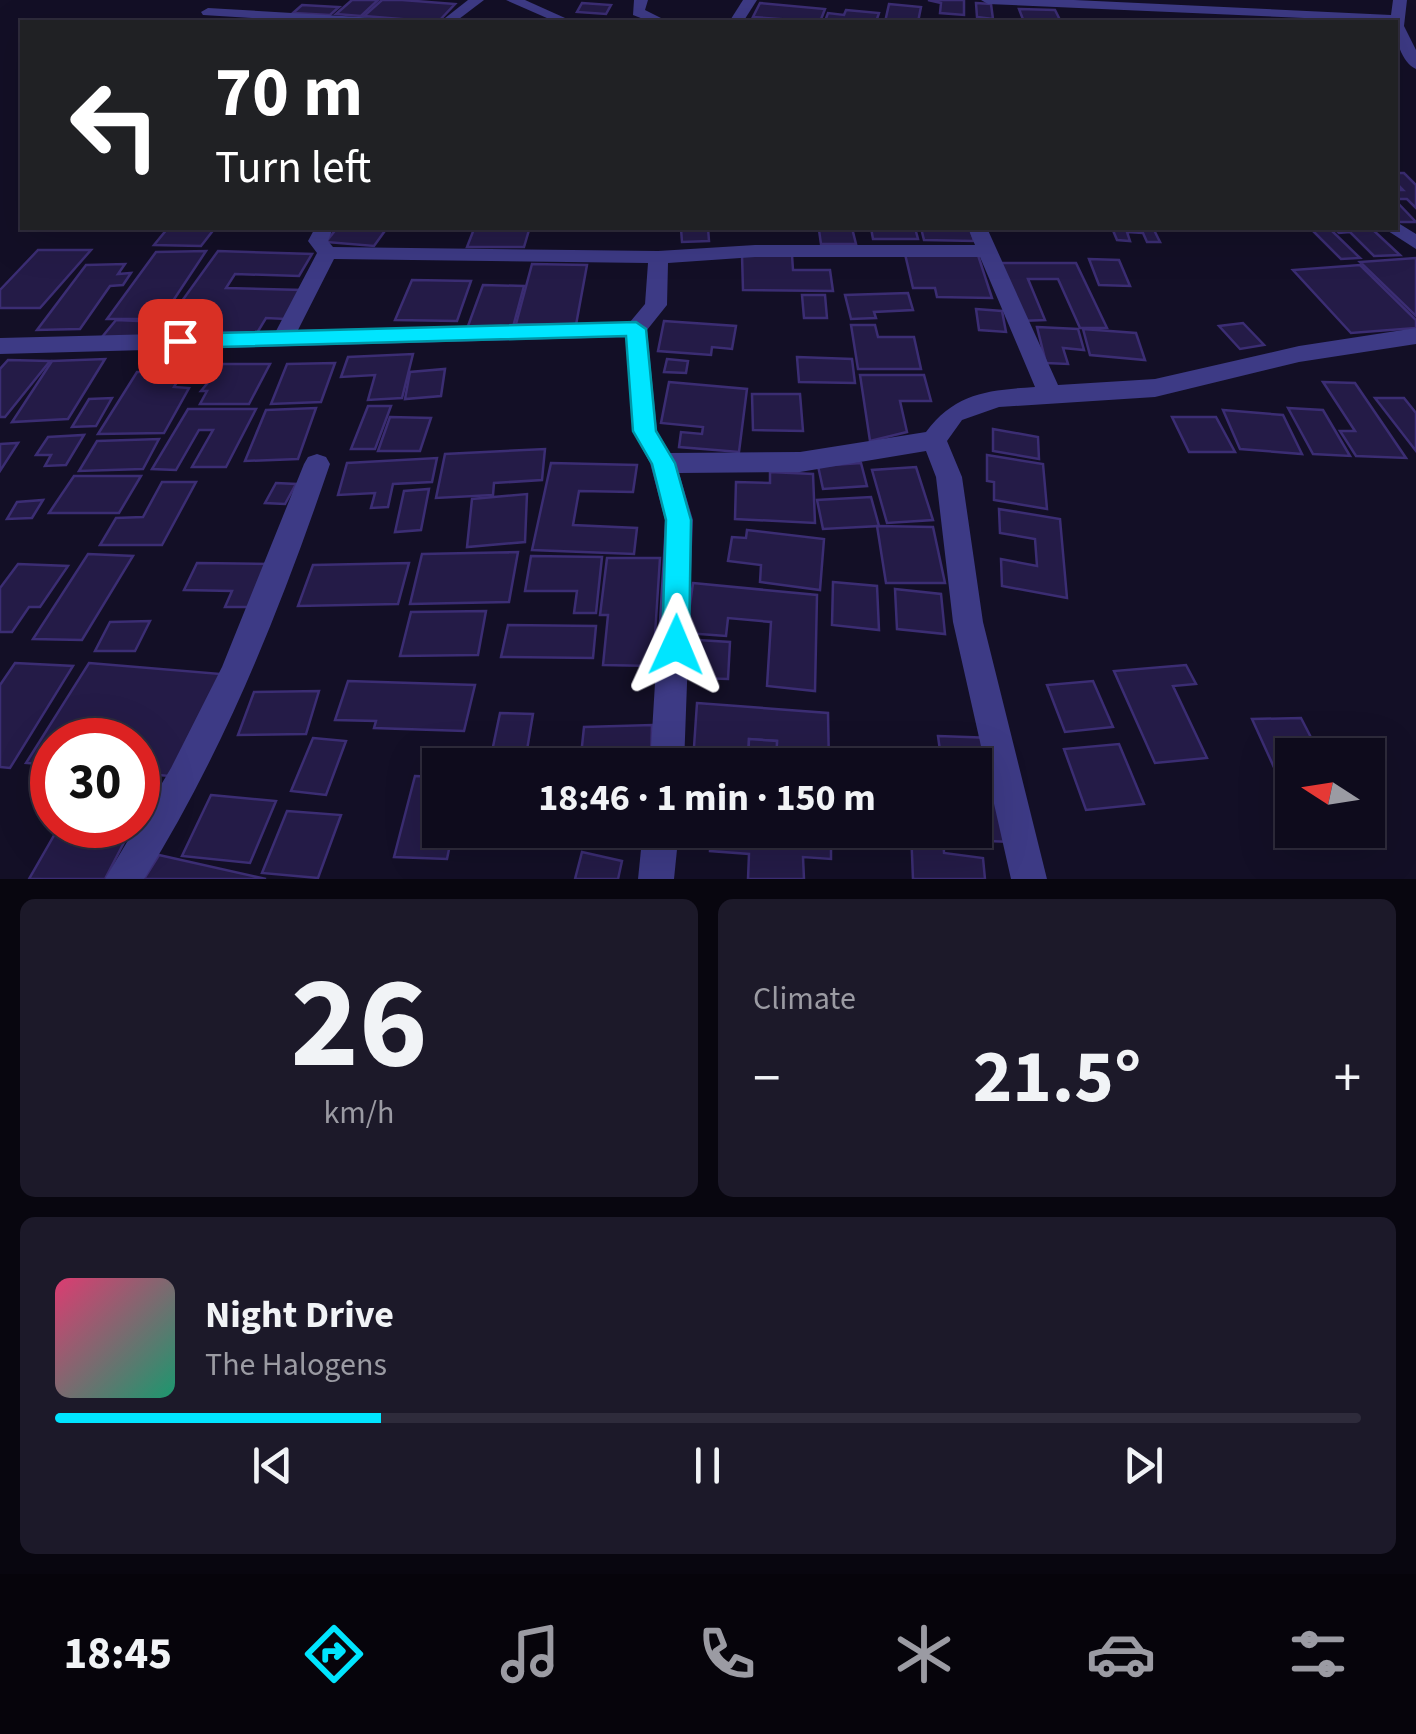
<!DOCTYPE html>
<html lang="en">
<head>
<meta charset="utf-8">
<style>
  :root { --surface:#0e0b1c; --page:#1c1929; --text:#f1f3f6; --muted:#9b9ba3; --line:#2e2b3b; --accent:#00e5ff }
  body { margin:0; font-family:"Source Sans 3",sans-serif; background:var(--page); color:var(--text); height:100vh; display:flex; flex-direction:column; font-size:38px; white-space:nowrap }
  * { box-sizing:border-box; margin:0 }
  p { font-size:32px; color:var(--muted) }
  .icon { flex:none; width:55px; height:55px; fill:none; stroke:currentColor; stroke-width:2; stroke-linecap:round; stroke-linejoin:round }
  .map { position:relative; height:879px; overflow:hidden }
  .panel { display:flex; flex-direction:column; gap:20px; padding:20px; background:#08060f; flex:1 }
  .panel>* { flex:none }
  .guide { position:absolute; left:20px; top:20px; width:1378px; height:210px; border-radius:0px; box-shadow:0 10px 40px #0002,0 0 0 2px var(--line); background:#202124; color:#fff; overflow:hidden }
  .needle { width:65px; rotate:282deg }
  .buttons { position:absolute; left:1275px; top:738px; display:grid; gap:20px }
  .buttons a { display:grid; place-items:center; width:110px; height:110px; border-radius:0px; background:var(--surface); box-shadow:0 10px 40px #0002,0 0 0 2px var(--line); font-size:50px }
  .speed { position:absolute; left:30px; top:718px; display:flex; gap:20px; font-size:50px; font-weight:700; text-align:center }
  .speed>* { display:grid; place-content:center; width:130px; height:130px; border-radius:50%; background:var(--surface); box-shadow:0 10px 40px #0002,0 0 0 2px var(--line); line-height:1 }
  .speed .limit { border:15px solid #d22; background:#fff; color:#111 }
  .pin { position:absolute; display:grid; place-items:center; width:85px; height:85px; color:#fff; margin:-42px; border-radius:20px; box-shadow:0 5px 15px #0006 }
  .me { position:absolute; width:110px; margin:-55px; rotate:1deg; stroke-linejoin:round; filter:drop-shadow(0 0 8px #0008) }
  .turn { display:flex; align-items:center; gap:35px; height:210px; padding:0 30px; font-size:45px }
  .turn .icon { width:130px; height:130px; stroke-width:2.5 }
  .turn b { display:block; font-size:70px; line-height:85px }
  .big { font-size:75px; font-weight:700; line-height:1.1 }
  .panel .widget { flex:1; display:flex; flex-direction:column; justify-content:center; gap:15px; min-width:0; padding:0 35px; border-radius:15px; background:var(--page) }
  .panel .dial { align-items:center; gap:0 }
  .dial b { font-size:130px; line-height:1 }
  .song { display:flex; align-items:center; gap:30px }
  .cover { width:120px; height:120px; border-radius:15px; background:linear-gradient(135deg,hsl(340 70% 55%),hsl(160 70% 35%)) }
  .played { height:10px; border-radius:5px; background:linear-gradient(90deg,var(--accent) 25%,var(--line) 25%) }
  .keys { display:flex; justify-content:space-around; direction:ltr }
  .heat { display:flex; justify-content:space-between; align-items:center; font-size:55px; direction:ltr }
  .panel .tiles { flex:1; display:grid; gap:20px; grid-template-columns:1fr 1fr }
  .widget:last-child { grid-column:span 2 }
  .trip { position:absolute; left:422px; top:748px; width:570px; height:100px; border-radius:0px; background:var(--surface); box-shadow:0 10px 40px #0002,0 0 0 2px var(--line); font-weight:700; line-height:100px; text-align:center }
  .dock { display:flex; height:160px; justify-content:space-around; align-items:center; background:#06040b; color:var(--muted) }
  .dock .icon { width:70px; height:70px }
  .dock .current { color:var(--accent) }
  .dock b { font-size:45px; color:var(--text) }
  .map>svg:first-child { display:block }
</style>
</head>
<body>
<div class="map">
<svg width="1416" height="879" viewBox="0 0 1416 879">
  <rect width="100%" height="100%" fill="#130f26"/>
  <!-- building -->
  <g fill="#241b47" stroke="#3b2d73" stroke-width="2.5">
    <path d="M352,0H378L361,16L336,14Z"/>
    <path d="M382,0H402L455,4L438,22L364,16Z"/>
    <path d="M928,0H964V15L940,13L941,3Z"/>
    <path d="M582,3L611,5L606,14L577,12Z"/>
    <path d="M760,3L825,9L820,22L753,17Z"/>
    <path d="M976,3L991,4L993,19L977,17Z"/>
    <path d="M889,4L921,7L918,22H885Z"/>
    <path d="M302,5L339,7L330,15L293,13Z"/>
    <path d="M1019,9L1055,10L1061,22H1024Z"/>
    <path d="M846,10L879,13L876,22L825,21L828,13L844,15Z"/>
    <path d="M1395,173H1404L1416,185V208L1407,199H1395V190H1403L1395,182Z"/>
    <path d="M1395,200L1416,222H1395Z"/>
    <path d="M168,228H215L201,246L154,245Z"/>
    <path d="M337,228H387L374,246L326,242Z"/>
    <path d="M659,228H708L709,241L682,242L681,229Z"/>
    <path d="M805,228H852L856,244H821L819,230Z"/>
    <path d="M871,228H915L918,239H873Z"/>
    <path d="M921,228H970L974,241L924,240Z"/>
    <path d="M1112,228H1153L1160,242H1147L1143,233L1127,232L1130,241L1117,240Z"/>
    <path d="M1310,228H1329L1360,258L1341,259Z"/>
    <path d="M1334,228H1371L1400,255L1374,256L1350,232L1339,233Z"/>
    <path d="M474,229L529,230L524,247H467Z"/>
    <path d="M38,250H91L40,308H0V290Z"/>
    <path d="M206,251L161,319H107L156,252Z"/>
    <path d="M218,251L312,254L299,276L235,274L226,288L302,290L286,319L266,318L257,333L161,330Z"/>
    <path d="M905,254L978,255L992,298L937,297L935,288H913Z"/>
    <path d="M742,255H792L793,270H830L833,291L743,290Z"/>
    <path d="M1416,258V316L1360,262Z"/>
    <path d="M1089,259L1119,260L1130,286L1099,285Z"/>
    <path d="M998,263H1076L1107,328H1080L1058,279H1028L1045,320L1019,321Z"/>
    <path d="M125,264L118,274L131,273L123,285L110,286L80,329L37,330L86,265Z"/>
    <path d="M532,264L587,265L576,325L516,324Z"/>
    <path d="M1360,265L1416,320V328L1351,333L1293,270Z"/>
    <path d="M412,280L471,281L457,321L395,320Z"/>
    <path d="M483,285L524,286L513,327L468,326Z"/>
    <path d="M908,293L913,310L874,312L876,318L851,319L845,295Z"/>
    <path d="M802,295H825L827,318H804Z"/>
    <path d="M976,309L1002,311L1006,332L979,330Z"/>
    <path d="M116,320L161,322L149,338L102,337Z"/>
    <path d="M664,321L736,326L732,349L712,347L711,355L658,351Z"/>
    <path d="M1243,323L1264,345L1240,349L1219,326Z"/>
    <path d="M851,325H875L878,337H914L921,369H858Z"/>
    <path d="M1037,327L1078,329L1084,350L1063,348L1068,364L1046,363Z"/>
    <path d="M1083,329L1136,333L1145,360L1090,355Z"/>
    <path d="M413,354L402,398L368,400L375,375L341,377L348,357Z"/>
    <path d="M797,357L852,359L855,383L799,382Z"/>
    <path d="M105,359L68,419L12,422L52,361Z"/>
    <path d="M667,359L688,361L686,373L664,372Z"/>
    <path d="M8,360L50,361L5,417H0V369Z"/>
    <path d="M335,363L321,402L271,404L287,364Z"/>
    <path d="M223,364H270L249,404H200L207,391H201Z"/>
    <path d="M445,369L441,396L405,399L410,372Z"/>
    <path d="M137,372H183L174,387L189,388L164,433L98,434Z"/>
    <path d="M860,375H924L931,401H900L907,432L870,441Z"/>
    <path d="M669,382L747,389L739,452L679,447L681,432L702,434L703,427L661,423Z"/>
    <path d="M1323,382L1355,383L1406,458L1356,456L1340,431H1355Z"/>
    <path d="M752,394H800L803,431L753,430Z"/>
    <path d="M112,398L96,426L72,427L89,399Z"/>
    <path d="M1375,398H1404L1416,413V451Z"/>
    <path d="M368,406H391L375,449H351Z"/>
    <path d="M316,408L298,459L245,461L266,410Z"/>
    <path d="M1288,408L1323,410L1350,456L1313,454Z"/>
    <path d="M188,409H256L226,467H192L213,430H199L176,470L152,469Z"/>
    <path d="M1223,410L1283,415L1302,454L1240,449Z"/>
    <path d="M390,417L431,418L420,451H378Z"/>
    <path d="M1172,417H1216L1235,452H1189Z"/>
    <path d="M993,429L1038,437L1039,459L993,451Z"/>
    <path d="M84,435L66,465L45,466L51,455H36L48,437Z"/>
    <path d="M159,439L143,469L79,471L97,441Z"/>
    <path d="M18,443L0,471V444Z"/>
    <path d="M545,449L542,480L494,483L493,495L436,498L445,454Z"/>
    <path d="M987,455L1043,464L1047,509L994,500V482L987,481Z"/>
    <path d="M437,458L432,482L393,484L388,507L371,508L375,493L338,495L347,463Z"/>
    <path d="M551,463L637,465L633,492L579,491L573,525L637,528L634,554L532,550Z"/>
    <path d="M861,463L867,486L823,489L818,466Z"/>
    <path d="M916,467L933,520L887,523L872,470Z"/>
    <path d="M770,472L813,474L815,523L735,519L736,482L770,483Z"/>
    <path d="M74,476H141L119,513H49Z"/>
    <path d="M162,482H196L162,545H100L116,518L143,517Z"/>
    <path d="M276,483L296,484L285,504L265,503Z"/>
    <path d="M429,489L421,530L395,532L404,491Z"/>
    <path d="M527,494L525,542L467,547L472,499Z"/>
    <path d="M871,497L879,526L823,529L817,500Z"/>
    <path d="M43,500L32,518L7,519L17,502Z"/>
    <path d="M999,509L1060,519L1067,598L1002,586L1001,559L1037,566L1035,539L1000,533Z"/>
    <path d="M877,526L933,527L945,583H886Z"/>
    <path d="M747,530L824,539L820,590L760,582L761,565L728,561L732,537L746,538Z"/>
    <path d="M518,552L509,602L410,604L422,554Z"/>
    <path d="M88,554L133,556L82,640L33,639Z"/>
    <path d="M531,556L602,557L596,613H574L577,591H525Z"/>
    <path d="M607,558H660L653,666L603,665L608,615H600Z"/>
    <path d="M197,563L272,564L253,607H225L232,591L184,590Z"/>
    <path d="M409,563L398,604L298,606L313,565Z"/>
    <path d="M18,564L68,566L40,607H29L12,632H0V588Z"/>
    <path d="M833,582L877,586L879,630L832,625Z"/>
    <path d="M693,583L817,595L815,691L767,686L771,622L728,618L726,636L686,633Z"/>
    <path d="M895,589L941,594L945,634L897,629Z"/>
    <path d="M486,611L478,655L400,656L411,612Z"/>
    <path d="M150,621L135,651H95L110,622Z"/>
    <path d="M508,625L596,626L593,658L501,657Z"/>
    <path d="M698,640L730,642L728,679L695,678Z"/>
    <path d="M15,663L73,666L10,768L0,767V685Z"/>
    <path d="M89,663L221,674L169,776L138,773V740H52V765L26,763Z"/>
    <path d="M1186,665L1196,684L1173,686L1207,758L1155,763L1114,671Z"/>
    <path d="M348,681L475,685L464,731L374,728L376,721L335,720Z"/>
    <path d="M1093,681L1113,727L1065,732L1047,685Z"/>
    <path d="M319,691L306,734L238,735L254,692Z"/>
    <path d="M697,703L828,713L829,765H776L777,741L749,739L748,765H716L717,748L694,747Z"/>
    <path d="M500,713L533,714L525,762L490,761Z"/>
    <path d="M1301,718L1320,755H1292V773L1277,774L1252,719Z"/>
    <path d="M652,725L651,765H580L584,727Z"/>
    <path d="M938,736L994,738L1013,842L960,840L959,830H975V765H942Z"/>
    <path d="M313,738L346,741L326,795L291,791Z"/>
    <path d="M749,739L777,741L776,765H748Z"/>
    <path d="M1119,744L1144,804L1086,810L1064,749Z"/>
    <path d="M415,776L440,777V830H453L447,859L394,857Z"/>
    <path d="M211,795L276,801L250,863L182,856Z"/>
    <path d="M287,811L341,815L318,878L262,873Z"/>
    <path d="M60,825H133L105,879H29Z"/>
    <path d="M711,830H831V859L803,857L804,879H748L749,854L710,851Z"/>
    <path d="M911,830H943L944,853L983,858L985,879H913Z"/>
    <path d="M582,852L622,861L618,879H575Z"/>
    <path d="M159,855L266,879H144Z"/>
  </g>
  <g fill="none" stroke-linecap="round" stroke-linejoin="round">
    <!-- minor -->
    <g fill="#3d3a85" fill-rule="evenodd">
      <path d="M468,0H484L455,22H440Z"/>
      <path d="M506,0H525L574,22H556Z"/>
      <path d="M634,0H648L645,10L669,22H651L633,15Z"/>
      <path d="M743,0H757L743,22H729Z"/>
      <path d="M981,0H1074L1391,15L1393,0H1407L1404,26L1416,50V69C1401,62 1395,38 1395,22L988,4Z"/>
      <path d="M208,8L376,18L383,22H315L203,15L201,12Z"/>
      <path d="M1395,221L1416,234V249L1388,231L1386,228H1395Z"/>
      <path d="M315,228H333L328,241L333,247L658,251L755,245H975L968,228H987L1058,385L1155,379L1299,346L1416,328V344L1299,362L1155,397L999,407L962,420L947,441L962,477L983,622L1047,879H1011L953,622L936,477L926,451L800,472L679,473L693,520L684,765H650L665,520L650,463L633,431L626,337L0,354V338L276,331L317,253L308,241ZM755,257H980L1035,387C988,390 955,393 926,432L800,452L670,453L657,431L647,330L667,305L668,263ZM334,259L648,263L645,304L630,322L298,330Z"/>
      <path d="M317,454L326,457L330,464C281,608 225,749 144,879H105L171,768L222,667L304,464L308,457Z"/>
      <path d="M643,830H679L674,879H638Z"/>
    </g>
  </g>
  <!-- route -->
  <path fill="#00e5ff" stroke="#0095a6" stroke-width="2.5" d="M636,322L646,329L656,431L675,463L691,520L689,645L685,654L676,658L666,654L662,645L666,520L652,464L633,431L626,336L180,348L170,341L180,334Z"/>
</svg>
<div class="buttons">
<a><svg class="needle" viewBox="-14 -14 28 28"><path d="M0-13l5 13h-10z" fill="#e53935"/><path d="M0 13l5-13h-10z" fill="#9b9ba3"/></svg></a>
</div>
<div class="speed"><div class="limit">30</div></div>
<div class="pin" style="left:180px;top:341px;background:#d93025"><svg class="icon" aria-label="arrive" viewBox="0 0 24 24"><path d="M6 21V4h12l-3 4 3 4H6"/></svg></div>
<svg class="me" style="left:676px;top:645px" viewBox="-20 -20 40 40"><path d="M0-17L14 15 0 8-14 15z" fill="#00e5ff" stroke="#fff" stroke-width="4"/></svg>
<div class="trip">18:46 · 1 min · 150 m</div>
<div class="guide">
<div class="turn"><svg class="icon" aria-label="left" viewBox="0 0 24 24"><path d="M17 20v-9H6M10 6l-5 5 5 5"/></svg><div><b>70 m</b>Turn left</div></div>
</div>
</div>
<section class="panel">
<div class="tiles">
<div class="widget dial"><b>26</b><p>km/h</p></div>
<div class="widget"><p>Climate</p>
<div class="heat"><a>−</a><b class="big">21.5°</b><a>+</a></div>
</div>
<div class="widget">
<div class="song"><i class="cover"></i><div><b>Night Drive</b><p>The Halogens</p></div></div>
<div class="played"></div>
<div class="keys"><svg class="icon" aria-label="previous" viewBox="0 0 24 24"><path d="M18 5L8 12l10 7zM5 5v14"/></svg><svg class="icon" aria-label="pause" viewBox="0 0 24 24"><path d="M8 5v14M16 5v14"/></svg><svg class="icon" aria-label="next" viewBox="0 0 24 24"><path d="M6 5l10 7-10 7zM19 5v14"/></svg></div>
</div>
</div>
</section>
<nav class="dock">
<b>18:45</b>
<svg class="icon current" aria-label="directions" viewBox="0 0 24 24"><path d="M12 3l9 9-9 9-9-9zM9 14v-3h6M13 9l2 2-2 2"/></svg>
<svg class="icon" aria-label="music" viewBox="0 0 24 24"><path d="M9 18V5l10-2v13"/><circle cx="6" cy="18" r="3"/><circle cx="16" cy="16" r="3"/></svg>
<svg class="icon" aria-label="phone" viewBox="0 0 24 24"><path d="M5 4h4l2 5-3 2q2 4 5 5l2-3 5 2v4C11 20 4 13 5 4z"/></svg>
<svg class="icon" aria-label="climate" viewBox="0 0 24 24"><path d="M12 3v18M4 7l16 10M4 17L20 7"/></svg>
<svg class="icon" aria-label="car" viewBox="0 0 24 24"><path d="M5 17H2v-5l4-1 3-4h7l3 4 3 1v5h-3M9 17h6M6 11h13"/><circle cx="7" cy="17" r="2"/><circle cx="17" cy="17" r="2"/></svg>
<svg class="icon" aria-label="filters" viewBox="0 0 24 24"><path d="M4 7h16M4 17h16"/><circle cx="9" cy="7" r="2"/><circle cx="15" cy="17" r="2"/></svg>
</nav>
</body>
</html>
